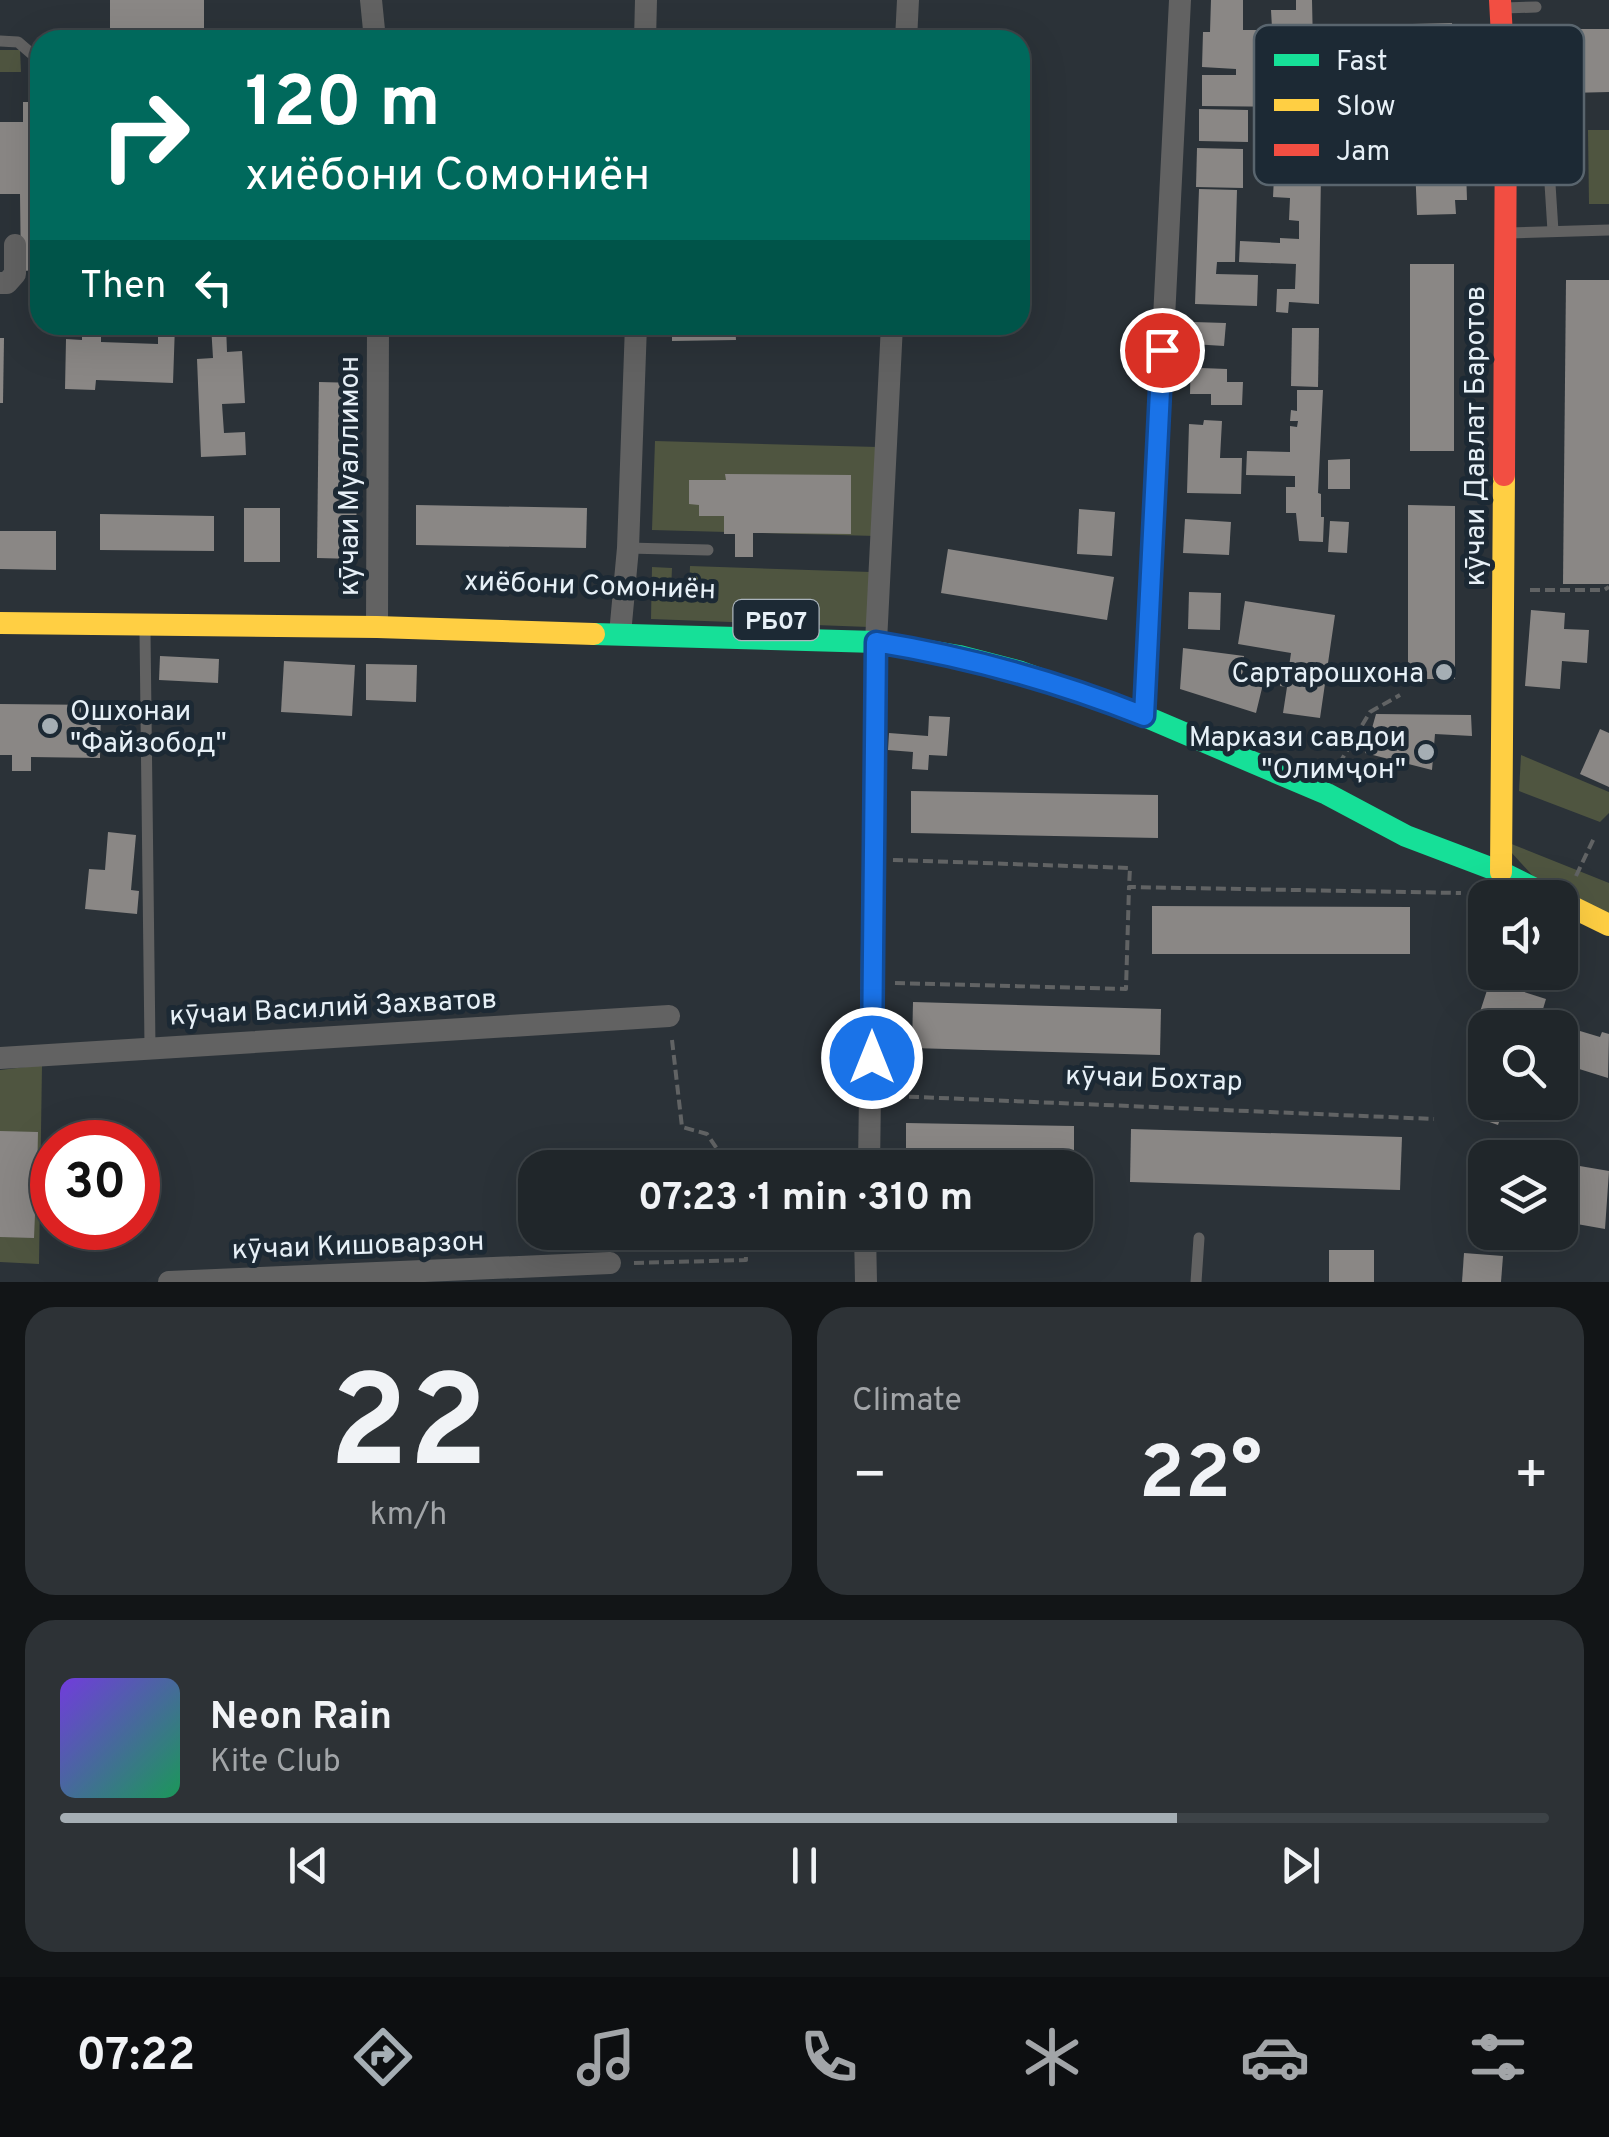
<!DOCTYPE html>
<html lang="en">
<head>
<meta charset="utf-8">
<style>
  :root { --surface:#20262a; --page:#2d3236; --text:#f1f3f6; --muted:#a2a5a8; --line:#3d4347; --accent:#a5aeb4 }
  body { margin:0; font-family:Overpass,sans-serif; background:var(--page); color:var(--text); height:100vh; display:flex; flex-direction:column; font-size:38px; white-space:nowrap }
  * { box-sizing:border-box; margin:0 }
  p { font-size:32px; color:var(--muted) }
  .icon { flex:none; width:55px; height:55px; fill:none; stroke:currentColor; stroke-width:2; stroke-linecap:round; stroke-linejoin:round }
  .map { position:relative; height:1282px; overflow:hidden }
  .side { display:flex; flex-direction:column; gap:25px; padding:25px; background:#121517; flex:1 }
  .side>* { flex:none }
  .hud { position:absolute; left:30px; top:30px; width:1000px; height:305px; border-radius:30px; box-shadow:0 10px 40px #0002,0 0 0 2px var(--line); background:#00695c; color:#fff; overflow:hidden }
  .buttons { position:absolute; left:1468px; top:880px; display:grid; gap:20px }
  .buttons a { display:grid; place-items:center; width:110px; height:110px; border-radius:20px; background:var(--surface); box-shadow:0 10px 40px #0002,0 0 0 2px var(--line); font-size:50px }
  .speed { position:absolute; left:30px; top:1120px; display:flex; gap:20px; font-size:50px; font-weight:700; text-align:center }
  .speed>* { display:grid; place-content:center; width:130px; height:130px; border-radius:50%; background:var(--surface); box-shadow:0 10px 40px #0002,0 0 0 2px var(--line); line-height:1 }
  .speed .limit { border:15px solid #d22; background:#fff; color:#111 }
  .pin { position:absolute; display:grid; place-items:center; width:85px; height:85px; color:#fff; margin:-42px; border:5px solid #fff; border-radius:50%; box-shadow:0 2px 10px #0007 }
  .me { position:absolute; width:110px; margin:-55px; rotate:0deg; stroke-linejoin:round; filter:drop-shadow(0 0 8px #0008) }
  .turn { display:flex; align-items:center; gap:35px; height:210px; padding:0 50px; font-size:45px }
  .turn .icon { width:130px; height:130px; stroke-width:2.5 }
  .turn b { display:block; font-size:70px; line-height:85px }
  .then { display:flex; align-items:center; height:95px; padding:0 50px; background:#0003; gap:20px; font-size:38px }
  .big { font-size:75px; font-weight:700; line-height:1.1 }
  .side .widget { flex:1; display:flex; flex-direction:column; justify-content:center; gap:15px; min-width:0; padding:0 35px; border-radius:30px; background:var(--page) }
  .side .dial { align-items:center; gap:0 }
  .dial b { font-size:130px; line-height:1 }
  .song { display:flex; align-items:center; gap:30px }
  .cover { width:120px; height:120px; border-radius:15px; background:linear-gradient(135deg,hsl(260 70% 55%),hsl(150 70% 35%)) }
  .played { height:10px; border-radius:5px; background:linear-gradient(90deg,var(--accent) 75%,var(--line) 75%) }
  .keys { display:flex; justify-content:space-around; direction:ltr }
  .heat { display:flex; justify-content:space-between; align-items:center; font-size:55px; direction:ltr }
  .side .tiles { flex:1; display:grid; gap:25px; grid-template-columns:1fr 1fr }
  .widget:last-child { grid-column:span 2 }
  .trip { position:absolute; left:518px; top:1150px; width:575px; height:100px; border-radius:30px; background:var(--surface); box-shadow:0 10px 40px #0002,0 0 0 2px var(--line); font-weight:700; line-height:100px; text-align:center }
  .dock { display:flex; height:160px; justify-content:space-around; align-items:center; background:#0d0f11; color:var(--muted) }
  .dock .icon { width:70px; height:70px }
  .dock .active { color:var(--accent) }
  .dock b { font-size:45px; color:var(--text) }
  .map>svg:first-child { display:block }
</style>
</head>
<body>
<div class="map">
<svg width="1609" height="1282" viewBox="0 0 1609 1282">
  <rect width="100%" height="100%" fill="#2b3238"/>
  <!-- green -->
  <g fill="#4f5540">
    <path d="M0,50H20L21,72H0Z"/>
    <path d="M1588,130H1609V204H1589Z"/>
    <path d="M655,441L878,447L876,536L652,530Z"/>
    <path d="M690,566L871,572L869,627L651,619L652,567L672,568L671,592H689Z"/>
    <path d="M1521,755L1609,792V813L1600,822L1519,791Z"/>
    <path d="M1499,839L1609,883V926L1552,897Z"/>
    <path d="M42,1065L39,1264L0,1262V1070Z"/>
  </g>
  <!-- building -->
  <g fill="#8a8785">
    <path d="M110,0H204V40H126L110,28Z"/>
    <path d="M1211,0H1243V30H1263L1261,75L1291,76V62H1312V109H1316V125H1305V112H1287V107L1202,106V75H1236V69L1202,67L1203,32H1210Z"/>
    <path d="M1296,0H1312L1313,46L1267,47V28H1272L1271,10H1296Z"/>
    <path d="M1452,23L1453,39H1463L1465,97H1454L1456,138H1465L1467,200H1455L1456,214L1417,215L1414,139H1408L1406,97H1415L1412,24Z"/>
    <path d="M1568,29H1609V92L1569,93Z"/>
    <path d="M23,102H40V270L21,271L20,194H0V122H23Z"/>
    <path d="M1199,109L1248,110V142L1199,141Z"/>
    <path d="M1197,148L1243,149V188L1196,187Z"/>
    <path d="M1300,173H1321L1319,304L1289,302L1288,313L1276,312L1277,289H1295L1296,264L1239,262L1240,241L1280,243V238L1299,239V221L1289,220L1290,198L1273,197L1274,177L1300,178Z"/>
    <path d="M1199,189L1237,190L1235,262H1217L1216,274L1258,275L1257,306L1195,304Z"/>
    <rect x="1410" y="264" width="44" height="187"/>
    <path d="M1566,280H1609V584H1563Z"/>
    <path d="M1193,322L1226,323L1224,346L1192,344Z"/>
    <path d="M82,325H101V342L158,344V325H175L173,383L96,380L95,390L65,389L66,339L82,340Z"/>
    <path d="M211,325H226L227,352L242,351L245,403L222,404L224,433L245,432L246,455L201,457L197,359L213,358Z"/>
    <path d="M672,325H735L736,340L672,341Z"/>
    <path d="M829,325H874V337L829,336Z"/>
    <path d="M1292,328H1319L1318,387L1291,386Z"/>
    <path d="M0,338H4L3,403H0Z"/>
    <path d="M1191,350H1202L1201,368L1227,369V382H1243L1242,405H1211V394H1190Z"/>
    <path d="M319,382L358,383L356,559L317,558Z"/>
    <path d="M1297,390H1323L1318,493L1321,494V517H1324L1323,542L1299,541L1296,513H1286V487H1295V476L1246,475L1247,451L1290,452V426L1297,427L1298,421H1290L1291,410L1297,411Z"/>
    <path d="M1204,420L1222,421L1220,458H1242L1241,494L1187,493L1189,424L1203,425Z"/>
    <path d="M1350,459V489H1328V460Z"/>
    <path d="M725,474L851,475V534L753,533V557H735V534H724V516H699V505L689,504V480H726Z"/>
    <path d="M416,505L587,508L586,548L416,545Z"/>
    <path d="M1408,505L1455,506V679H1408Z"/>
    <rect x="244" y="508" width="36" height="54"/>
    <path d="M1079,509L1115,512L1112,556L1077,554Z"/>
    <path d="M100,514L214,516V551L100,550Z"/>
    <path d="M1185,519L1231,522L1229,555L1183,553Z"/>
    <path d="M1330,521L1349,522L1347,553L1328,552Z"/>
    <path d="M0,531H56V570L0,569Z"/>
    <path d="M948,549L1114,577L1107,620L941,593Z"/>
    <path d="M1189,592L1221,593L1220,630L1188,629Z"/>
    <path d="M1245,601L1335,615L1320,718L1283,713L1287,687L1280,686L1282,672L1288,673L1291,653L1238,644Z"/>
    <path d="M1531,610L1565,613L1564,629L1589,630L1587,663L1562,661L1560,689L1525,686Z"/>
    <path d="M1183,648L1244,656L1242,679L1263,684L1256,713L1180,689Z"/>
    <path d="M160,656L219,659L218,683L159,680Z"/>
    <path d="M284,661L355,665L352,716L281,712Z"/>
    <path d="M366,664L417,665L416,702L366,700Z"/>
    <path d="M0,704L101,705L100,758L31,757V771H12V755H0Z"/>
    <path d="M1376,714L1471,715L1472,736L1435,734L1432,770L1365,753Z"/>
    <path d="M929,716L950,717L947,756L929,755L928,770L912,769L913,752L888,750L889,733L928,736Z"/>
    <path d="M1600,729L1609,733V787L1580,774Z"/>
    <path d="M911,791L1158,795V838L911,833Z"/>
    <path d="M108,832L136,835L131,890L139,891L137,914L85,909L89,869L105,870Z"/>
    <path d="M1152,906L1410,907V954H1152Z"/>
    <path d="M1490,981L1546,999L1540,1019L1600,1037L1602,1032L1609,1034L1608,1078L1560,1063V1028H1506L1478,1018Z"/>
    <path d="M913,1002L1161,1009L1160,1055L912,1048Z"/>
    <path d="M1484,1088L1485,1102H1506L1498,1125L1475,1117Z"/>
    <path d="M906,1123L1074,1126V1168H906Z"/>
    <path d="M1131,1129L1402,1137L1400,1190L1130,1182Z"/>
    <path d="M0,1131L38,1132L37,1179L52,1180V1214H35L34,1238L0,1237Z"/>
    <path d="M1568,1164L1609,1171L1605,1229L1560,1221V1185L1564,1186Z"/>
    <rect x="1329" y="1250" width="45" height="32"/>
    <path d="M1464,1253L1503,1256L1501,1282H1462Z"/>
  </g>
  <g fill="none" stroke-linecap="round" stroke-linejoin="round">
    <!-- path -->
    <g stroke="#616364" stroke-width="4" stroke-dasharray="10 5" stroke-linecap="butt">
      <path d="M1530,590H1604L1609,587"/>
      <path d="M1339,764L1370,712L1400,695"/>
      <path d="M893,860L1130,868L1129,887"/>
      <path d="M1576,876L1595,836"/>
      <path d="M895,983L1126,989L1129,887L1461,893"/>
      <path d="M672,1040L682,1127L707,1134L730,1168"/>
      <path d="M894,1096L1434,1119"/>
      <path d="M634,1263L746,1260L745,1232"/>
    </g>
    <!-- lane -->
    <g stroke="#626262" stroke-width="11">
      <path d="M1504,8L1536,7"/>
      <path d="M0,41L18,42L40,61"/>
      <path d="M1513,119L1540,150"/>
      <path d="M1550,184L1553,231"/>
      <path d="M1508,233L1609,230"/>
      <path d="M628,548L708,550"/>
      <path d="M145,632L150,1047"/>
      <path d="M1517,980L1520,972"/>
      <path d="M1196,1282L1199,1238"/>
    </g>
    <!-- street -->
    <g stroke="#626262" stroke-width="22">
      <path d="M371,0L375,40"/>
      <path d="M645,40L646,0"/>
      <path d="M906,40L908,0"/>
      <path d="M0,283H7L15,274V245"/>
      <path d="M377,627L378,325"/>
      <path d="M620,634L628,548L636,325"/>
      <path d="M1144,716L1180,0"/>
      <path d="M0,1058L669,1016"/>
      <path d="M869,1168L876,642L892,325"/>
      <path d="M865,1232L866,1282"/>
      <path d="M169,1282L610,1263"/>
    </g>
    <!-- fast -->
    <path stroke="#16e098" stroke-width="22" d="M594,634L876,642L959,656L1021,672L1144,716L1327,794L1406,836L1501,872L1553,898"/>
    <!-- slow -->
    <g stroke="#ffcf43" stroke-width="22">
      <path d="M0,623L377,627L594,634"/>
      <path d="M1501,872L1504,475"/>
      <path d="M1560,901L1609,925"/>
    </g>
    <!-- jam -->
    <path stroke="#f24e42" stroke-width="22" d="M1500,0L1506,110L1504,475"/>
  </g>
  <g fill="none" stroke-linecap="round" stroke-linejoin="round">
    <!-- route casing -->
    <g stroke="#114b97" stroke-width="25">
      <path id="route" d="M872,1058L876,642C969,657 1056,681 1144,716L1162,350"/>
    </g>
    <!-- route -->
    <use href="#route" stroke="#1a73e8" stroke-width="18"/>
  </g>
  <!-- markers -->
  <g fill="#a5aeb4" stroke="#1c2934" stroke-width="4">
    <circle cx="1444" cy="672" r="10"/>
    <circle cx="50" cy="726" r="10"/>
    <circle cx="1426" cy="752" r="10"/>
  </g>
  <g text-anchor="middle" stroke-width="10" stroke-linejoin="round" paint-order="stroke">
    <!-- shield labels -->
    <rect fill="#1c2934" stroke="#aab4bc" stroke-width="2.5" x="733.5" y="600" width="85" height="40" rx="8"/>
    <g font-size="25" font-weight="bold" fill="#e7f0f7">
      <text x="776" y="629">РБ07</text>
    </g>
    <!-- street labels -->
    <g font-size="28" fill="#e7f0f7" stroke="#1c2934">
      <text transform="translate(1474 436) rotate(-90)" y="10">кӯчаи Давлат Баротов</text>
      <text transform="translate(348 476) rotate(-90)" y="10">кӯчаи Муаллимон</text>
      <text transform="translate(590 584) rotate(2)" y="10">хиёбони Сомониён</text>
      <text transform="translate(333 1006) rotate(-3)" y="10">кӯчаи Василий Захватов</text>
      <text transform="translate(1154 1077) rotate(2)" y="10">кӯчаи Бохтар</text>
      <text transform="translate(358 1244) rotate(-2)" y="10">кӯчаи Кишоварзон</text>
    </g>
    <!-- poi labels -->
    <g font-size="28" fill="#e7f0f7" stroke="#1c2934" text-anchor="end">
      <text x="1424" y="682">Сартарошхона</text>
      <text x="70" y="720" text-anchor="start">Ошхонаи<tspan x="70" dy="32">"Файзобод"</tspan></text>
      <text x="1406" y="746">Маркази савдои<tspan x="1406" dy="32">"Олимҷон"</tspan></text>
    </g>
  </g>
  <!-- legend -->
  <rect x="1254" y="25" width="330" height="160" rx="15" fill="#1c2934" stroke="#59656e" stroke-width="2.5"/>
  <rect x="1274" y="54" width="45" height="12" fill="#16e098"/>
  <rect x="1274" y="99" width="45" height="12" fill="#ffcf43"/>
  <rect x="1274" y="144" width="45" height="12" fill="#f24e42"/>
  <g font-size="28" fill="#e7f0f7">
    <text x="1336" y="70">Fast</text>
    <text x="1336" y="115">Slow</text>
    <text x="1336" y="160">Jam</text>
  </g>
</svg>
<div class="buttons">
<a><svg class="icon" aria-label="sound" viewBox="0 0 24 24"><path d="M4 9h4l5-4v14l-5-4H4zM17 9q2 3 0 6"/></svg></a>
<a><svg class="icon" aria-label="search" viewBox="0 0 24 24"><circle cx="10" cy="10" r="6"/><path d="M15 15l6 6"/></svg></a>
<a><svg class="icon" aria-label="layers" viewBox="0 0 24 24"><path d="M12 4l9 5-9 5-9-5zM3 14l9 5 9-5"/></svg></a>
</div>
<div class="speed"><div class="limit">30</div></div>
<div class="pin" style="left:1162px;top:350px;background:#d93025"><svg class="icon" aria-label="arrive" viewBox="0 0 24 24"><path d="M6 21V4h12l-3 4 3 4H6"/></svg></div>
<svg class="me" style="left:872px;top:1058px" viewBox="-20 -20 40 40"><circle r="17" fill="#1a73e8" stroke="#fff" stroke-width="3"/><path d="M0-11L8 9 0 5-8 9z" fill="#fff"/></svg>
<div class="trip">07:23 · 1 min · 310 m</div>
<div class="hud">
<div class="turn"><svg class="icon" aria-label="right" viewBox="0 0 24 24"><path d="M7 20v-9h11M14 6l5 5-5 5"/></svg><div><b>120 m</b>хиёбони Сомониён</div></div>
<div class="then">Then<svg class="icon" aria-label="left" viewBox="0 0 24 24"><path d="M17 20v-9H6M10 6l-5 5 5 5"/></svg></div>
</div>
</div>
<section class="side">
<div class="tiles">
<div class="widget dial"><b>22</b><p>km/h</p></div>
<div class="widget"><p>Climate</p>
<div class="heat"><a>−</a><b class="big">22°</b><a>+</a></div>
</div>
<div class="widget">
<div class="song"><i class="cover"></i><div><b>Neon Rain</b><p>Kite Club</p></div></div>
<div class="played"></div>
<div class="keys"><svg class="icon" aria-label="previous" viewBox="0 0 24 24"><path d="M18 5L8 12l10 7zM5 5v14"/></svg><svg class="icon" aria-label="pause" viewBox="0 0 24 24"><path d="M8 5v14M16 5v14"/></svg><svg class="icon" aria-label="next" viewBox="0 0 24 24"><path d="M6 5l10 7-10 7zM19 5v14"/></svg></div>
</div>
</div>
</section>
<nav class="dock">
<b>07:22</b>
<svg class="icon active" aria-label="directions" viewBox="0 0 24 24"><path d="M12 3l9 9-9 9-9-9zM9 14v-3h6M13 9l2 2-2 2"/></svg>
<svg class="icon" aria-label="music" viewBox="0 0 24 24"><path d="M9 18V5l10-2v13"/><circle cx="6" cy="18" r="3"/><circle cx="16" cy="16" r="3"/></svg>
<svg class="icon" aria-label="phone" viewBox="0 0 24 24"><path d="M5 4h4l2 5-3 2q2 4 5 5l2-3 5 2v4C11 20 4 13 5 4z"/></svg>
<svg class="icon" aria-label="climate" viewBox="0 0 24 24"><path d="M12 3v18M4 7l16 10M4 17L20 7"/></svg>
<svg class="icon" aria-label="car" viewBox="0 0 24 24"><path d="M5 17H2v-5l4-1 3-4h7l3 4 3 1v5h-3M9 17h6M6 11h13"/><circle cx="7" cy="17" r="2"/><circle cx="17" cy="17" r="2"/></svg>
<svg class="icon" aria-label="filters" viewBox="0 0 24 24"><path d="M4 7h16M4 17h16"/><circle cx="9" cy="7" r="2"/><circle cx="15" cy="17" r="2"/></svg>
</nav>
</body>
</html>
